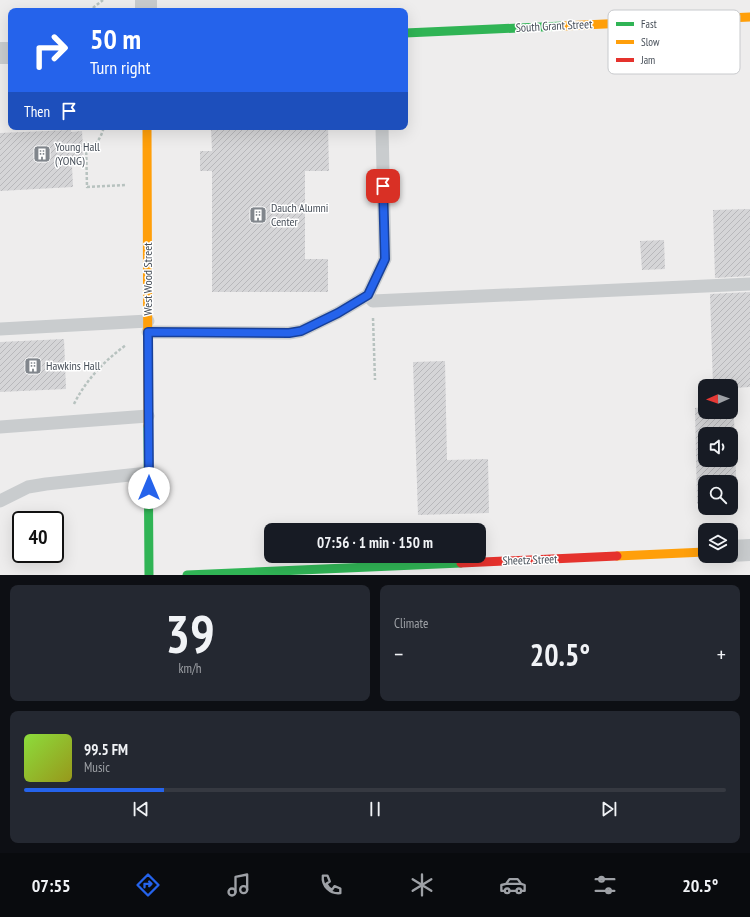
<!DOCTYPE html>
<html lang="en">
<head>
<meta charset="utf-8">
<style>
  :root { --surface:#171b24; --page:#242831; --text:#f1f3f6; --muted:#9ea1a6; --line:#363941; --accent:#2563eb }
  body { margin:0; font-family:"PT Sans Narrow",sans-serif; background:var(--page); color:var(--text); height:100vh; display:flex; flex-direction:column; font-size:15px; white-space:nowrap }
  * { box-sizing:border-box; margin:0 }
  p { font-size:13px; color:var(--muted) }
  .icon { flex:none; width:22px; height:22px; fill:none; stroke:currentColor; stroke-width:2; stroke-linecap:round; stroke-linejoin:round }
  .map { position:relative; height:575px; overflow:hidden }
  .drawer { display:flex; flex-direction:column; gap:10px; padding:10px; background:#0d0f14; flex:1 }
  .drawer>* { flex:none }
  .guide { position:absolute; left:8px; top:8px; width:400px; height:122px; border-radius:8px; box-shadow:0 4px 16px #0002; background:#2563eb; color:#fff; overflow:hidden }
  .needle { width:26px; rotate:268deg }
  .controls { position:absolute; left:698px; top:379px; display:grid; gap:8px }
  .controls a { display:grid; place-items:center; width:40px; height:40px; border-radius:8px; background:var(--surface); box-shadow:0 4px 16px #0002; font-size:20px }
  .speed { position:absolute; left:12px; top:511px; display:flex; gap:8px; font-size:20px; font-weight:700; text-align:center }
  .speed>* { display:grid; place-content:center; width:52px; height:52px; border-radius:50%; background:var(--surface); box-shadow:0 4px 16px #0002; line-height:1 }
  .speed .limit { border:2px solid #111; border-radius:6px; background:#fff; color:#111 }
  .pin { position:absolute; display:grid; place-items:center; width:34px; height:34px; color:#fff; margin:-17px; border-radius:8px; box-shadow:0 2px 6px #0006 }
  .me { position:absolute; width:44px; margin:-22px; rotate:0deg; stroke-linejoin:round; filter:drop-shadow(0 0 3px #0008) }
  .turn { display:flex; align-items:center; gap:14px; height:84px; padding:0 16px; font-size:18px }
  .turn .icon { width:52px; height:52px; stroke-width:2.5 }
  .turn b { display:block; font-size:28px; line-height:34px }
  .then { display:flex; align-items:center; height:38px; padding:0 16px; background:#0003; gap:8px; font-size:15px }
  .big { font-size:30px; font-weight:600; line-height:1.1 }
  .drawer .card { flex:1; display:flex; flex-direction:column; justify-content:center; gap:6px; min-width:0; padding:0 14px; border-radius:8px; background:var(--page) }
  .drawer .dial { align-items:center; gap:0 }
  .dial b { font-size:52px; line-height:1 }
  .song { display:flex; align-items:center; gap:12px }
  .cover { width:48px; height:48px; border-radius:6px; background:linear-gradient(135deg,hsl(90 70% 55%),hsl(60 70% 35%)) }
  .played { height:4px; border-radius:2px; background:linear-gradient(90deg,var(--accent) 20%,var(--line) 20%) }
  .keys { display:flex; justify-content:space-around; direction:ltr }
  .heat { display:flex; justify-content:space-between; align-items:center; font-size:22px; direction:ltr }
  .drawer .tiles { flex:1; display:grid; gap:10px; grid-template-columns:1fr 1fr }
  .card:last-child { grid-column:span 2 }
  .trip { position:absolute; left:264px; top:523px; width:222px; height:40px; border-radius:8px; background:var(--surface); box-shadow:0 4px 16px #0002; font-weight:600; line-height:40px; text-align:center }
  .menu { display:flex; height:64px; justify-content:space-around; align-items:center; background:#090b0e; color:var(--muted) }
  .menu .icon { width:28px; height:28px }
  .menu .on { color:var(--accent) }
  .menu b { font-size:18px; color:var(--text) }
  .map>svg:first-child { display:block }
</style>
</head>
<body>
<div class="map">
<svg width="750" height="575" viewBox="0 0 750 575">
  <defs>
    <pattern id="building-hatch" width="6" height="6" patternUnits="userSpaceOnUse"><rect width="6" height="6" fill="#d5d5d7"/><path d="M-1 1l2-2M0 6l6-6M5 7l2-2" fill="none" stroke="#b8b8bb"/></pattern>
  </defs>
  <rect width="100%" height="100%" fill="#eeeded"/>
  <!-- building -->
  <g fill="url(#building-hatch)" fill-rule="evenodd">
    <path d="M211,127H328L329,171H305V259H328V292H212V171H200V151H212Z"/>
    <path d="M71,130V132L82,131L84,165L72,166L73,187L0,191V133Z"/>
    <path d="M750,209V276L715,278L713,210Z"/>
    <path d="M664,240L665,269L642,270L640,241Z"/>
    <path d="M750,292V387L733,388L737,503H731V482H705V504H697L695,408L705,407V412H731V386H713L710,294ZM705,434H731V460H705Z"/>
    <path d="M64,339L66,389L0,392V342Z"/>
    <path d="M445,361L447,460L488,459L489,513L418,515L413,362Z"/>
  </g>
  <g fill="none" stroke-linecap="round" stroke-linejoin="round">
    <!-- path -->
    <g stroke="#b7c2bf" stroke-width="2.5" stroke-dasharray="3 2" stroke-linecap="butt">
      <path d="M89,11L103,0"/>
      <path d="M54,127V129L84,127"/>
      <path d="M85,127V131"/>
      <path d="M86,142L87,187L126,185"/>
      <path d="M86,148C97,146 101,137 104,127"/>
      <path d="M373,318L375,380"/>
      <path d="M74,404C86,380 104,361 126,345"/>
    </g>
    <!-- lane -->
    <g stroke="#c9ccce" stroke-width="13">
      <path d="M368,295L373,301L750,284"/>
      <path d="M0,329L148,321"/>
      <path d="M148,332L289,333L301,331L338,313L368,295L385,259L382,127"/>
      <path d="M0,427L148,416"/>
      <path d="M0,501L28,487L46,484L148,473"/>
    </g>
    <!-- street -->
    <g stroke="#c9ccce" stroke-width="22">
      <path d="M146,11V0"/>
      <path d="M0,53H11"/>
      <path d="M731,551L750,550"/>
    </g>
    <!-- fast -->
    <g stroke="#30b455" stroke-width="9">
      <path d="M405,33L563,26"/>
      <path d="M148,426L149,575"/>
      <path d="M187,575L461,563"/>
    </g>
    <!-- slow -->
    <g stroke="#ff9f0a" stroke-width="9">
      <path d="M563,26L750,17"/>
      <path d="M147,127L148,426"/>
      <path d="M617,556L705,552"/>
    </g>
    <!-- jam -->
    <path stroke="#e5322d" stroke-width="9" d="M461,563L617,556"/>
  </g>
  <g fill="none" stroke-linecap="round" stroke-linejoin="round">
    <!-- route casing -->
    <g stroke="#184099" stroke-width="10">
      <path id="route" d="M149,488L148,332L289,333L301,331L338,313L368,295L385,259L383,186"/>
    </g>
    <!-- route -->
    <use href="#route" stroke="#2563eb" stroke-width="7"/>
  </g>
  <!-- icons -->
  <defs>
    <g id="building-square" transform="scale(0.9)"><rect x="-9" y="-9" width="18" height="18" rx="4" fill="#81868c" stroke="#fff"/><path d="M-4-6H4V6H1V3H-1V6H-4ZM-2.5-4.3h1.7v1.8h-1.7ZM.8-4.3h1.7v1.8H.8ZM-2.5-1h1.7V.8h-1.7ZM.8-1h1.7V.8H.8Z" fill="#fff"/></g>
  </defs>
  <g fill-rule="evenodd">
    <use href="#building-square" x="42" y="154"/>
    <use href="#building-square" x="258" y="215"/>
    <use href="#building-square" x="33" y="366"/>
  </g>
  <g text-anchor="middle" stroke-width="3" stroke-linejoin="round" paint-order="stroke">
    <!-- street labels -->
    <g font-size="12" fill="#464e58" stroke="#fff">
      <text transform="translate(554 26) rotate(-3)" y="4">South Grant Street</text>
      <text transform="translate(148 279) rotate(-90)" y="4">West Wood Street</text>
      <text transform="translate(530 560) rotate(-2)" y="4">Sheetz Street</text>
    </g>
    <!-- poi labels -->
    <g font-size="12" fill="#464e58" stroke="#fff" text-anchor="start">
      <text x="55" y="151">Young Hall<tspan x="55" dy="14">(YONG)</tspan></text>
      <text x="271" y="212">Dauch Alumni<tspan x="271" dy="14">Center</tspan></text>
      <text x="46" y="370">Hawkins Hall</text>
    </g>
  </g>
  <!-- legend -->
  <rect x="608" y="10" width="132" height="64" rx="6" fill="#fff" stroke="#c8cacd" stroke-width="1"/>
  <rect x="616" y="22" width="18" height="4" fill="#30b455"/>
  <rect x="616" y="40" width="18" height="4" fill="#ff9f0a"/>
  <rect x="616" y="58" width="18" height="4" fill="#e5322d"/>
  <g font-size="11" fill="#464e58">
    <text x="641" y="28">Fast</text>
    <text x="641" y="46">Slow</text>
    <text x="641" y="64">Jam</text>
  </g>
</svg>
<div class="controls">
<a><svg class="needle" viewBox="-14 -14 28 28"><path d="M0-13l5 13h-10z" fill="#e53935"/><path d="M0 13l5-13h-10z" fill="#9ea1a6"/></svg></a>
<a><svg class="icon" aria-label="sound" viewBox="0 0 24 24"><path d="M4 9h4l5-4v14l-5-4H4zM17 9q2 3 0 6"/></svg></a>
<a><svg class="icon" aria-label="search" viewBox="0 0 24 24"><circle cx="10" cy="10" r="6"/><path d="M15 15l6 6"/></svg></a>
<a><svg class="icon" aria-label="layers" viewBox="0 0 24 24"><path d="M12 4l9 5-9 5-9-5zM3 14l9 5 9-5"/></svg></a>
</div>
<div class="speed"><div class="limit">40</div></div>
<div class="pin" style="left:383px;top:186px;background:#d93025"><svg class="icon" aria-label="arrive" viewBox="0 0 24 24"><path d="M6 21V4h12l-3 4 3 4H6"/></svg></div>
<svg class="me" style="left:149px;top:488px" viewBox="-20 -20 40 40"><circle r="19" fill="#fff"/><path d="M0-13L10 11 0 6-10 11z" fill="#2563eb"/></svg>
<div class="trip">07:56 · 1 min · 150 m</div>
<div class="guide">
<div class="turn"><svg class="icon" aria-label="right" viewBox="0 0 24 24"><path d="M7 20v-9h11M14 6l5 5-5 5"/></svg><div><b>50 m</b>Turn right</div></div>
<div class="then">Then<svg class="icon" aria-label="arrive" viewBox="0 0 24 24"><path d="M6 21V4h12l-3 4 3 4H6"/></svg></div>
</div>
</div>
<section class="drawer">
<div class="tiles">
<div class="card dial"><b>39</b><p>km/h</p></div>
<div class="card"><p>Climate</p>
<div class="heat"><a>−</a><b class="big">20.5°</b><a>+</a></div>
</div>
<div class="card">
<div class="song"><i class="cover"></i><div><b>99.5 FM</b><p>Music</p></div></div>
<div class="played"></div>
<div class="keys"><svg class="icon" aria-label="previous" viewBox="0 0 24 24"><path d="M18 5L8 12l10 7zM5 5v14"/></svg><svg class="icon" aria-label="pause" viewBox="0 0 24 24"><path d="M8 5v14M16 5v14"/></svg><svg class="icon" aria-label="next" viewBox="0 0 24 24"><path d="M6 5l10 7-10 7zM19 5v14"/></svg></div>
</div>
</div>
</section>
<nav class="menu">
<b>07:55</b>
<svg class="icon on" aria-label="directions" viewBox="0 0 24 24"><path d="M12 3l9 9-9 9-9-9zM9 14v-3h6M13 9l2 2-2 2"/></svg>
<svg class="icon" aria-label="music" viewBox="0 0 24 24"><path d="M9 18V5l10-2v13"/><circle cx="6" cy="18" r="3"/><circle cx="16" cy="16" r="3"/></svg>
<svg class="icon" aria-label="phone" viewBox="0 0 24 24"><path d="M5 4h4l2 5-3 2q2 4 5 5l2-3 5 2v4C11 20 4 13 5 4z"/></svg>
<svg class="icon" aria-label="climate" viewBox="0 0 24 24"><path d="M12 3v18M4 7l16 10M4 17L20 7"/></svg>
<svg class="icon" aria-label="car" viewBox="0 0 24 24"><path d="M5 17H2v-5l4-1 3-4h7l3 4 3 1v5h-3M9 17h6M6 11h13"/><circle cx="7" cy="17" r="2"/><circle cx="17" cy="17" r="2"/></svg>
<svg class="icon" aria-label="filters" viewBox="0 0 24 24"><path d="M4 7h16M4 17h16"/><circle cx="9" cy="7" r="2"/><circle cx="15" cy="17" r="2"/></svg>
<b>20.5°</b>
</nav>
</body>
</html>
